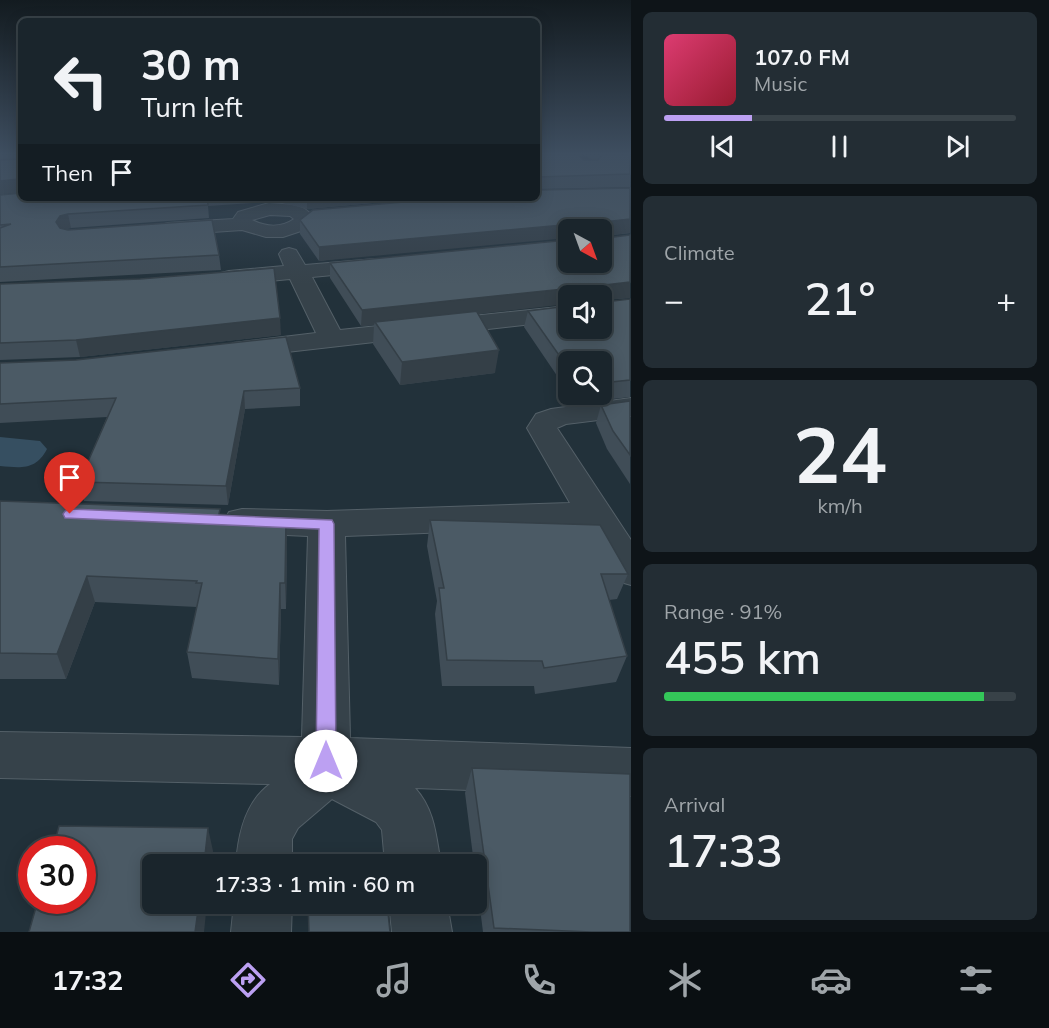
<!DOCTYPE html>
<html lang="en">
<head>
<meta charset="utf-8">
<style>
  :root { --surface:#1a252c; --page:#232d34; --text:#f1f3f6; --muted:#9fa5a9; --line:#384248; --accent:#bca0f2 }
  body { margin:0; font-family:Mulish,sans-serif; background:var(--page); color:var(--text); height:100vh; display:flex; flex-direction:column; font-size:22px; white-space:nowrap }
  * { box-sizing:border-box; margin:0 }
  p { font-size:20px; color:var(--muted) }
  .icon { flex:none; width:33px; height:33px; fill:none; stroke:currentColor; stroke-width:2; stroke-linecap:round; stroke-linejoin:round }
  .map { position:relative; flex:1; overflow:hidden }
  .side { display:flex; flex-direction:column; gap:12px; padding:12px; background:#0e1418; width:418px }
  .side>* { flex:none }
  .banner { position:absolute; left:18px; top:18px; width:522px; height:183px; border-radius:9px; box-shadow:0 3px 15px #0003,0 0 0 2px var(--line); background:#1a252c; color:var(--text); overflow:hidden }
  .needle { width:39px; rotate:139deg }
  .fabs { position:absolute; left:558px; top:219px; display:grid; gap:12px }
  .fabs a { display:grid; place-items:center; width:54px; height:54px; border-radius:9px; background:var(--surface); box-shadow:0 3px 15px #0003,0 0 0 2px var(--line); font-size:30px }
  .speed { position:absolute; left:18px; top:836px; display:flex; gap:12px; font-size:30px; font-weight:700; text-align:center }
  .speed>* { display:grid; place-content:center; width:78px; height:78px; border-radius:50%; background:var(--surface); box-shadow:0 3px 15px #0003,0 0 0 2px var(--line); line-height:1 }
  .speed .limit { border:9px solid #d22; background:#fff; color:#111 }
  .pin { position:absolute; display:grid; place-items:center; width:51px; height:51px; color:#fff; margin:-62px -26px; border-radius:50% 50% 50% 0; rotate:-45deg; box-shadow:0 0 6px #0007 }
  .pin .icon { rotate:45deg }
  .me { position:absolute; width:66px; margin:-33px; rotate:0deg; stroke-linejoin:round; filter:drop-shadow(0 0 4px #0008) }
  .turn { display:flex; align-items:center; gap:21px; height:126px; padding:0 24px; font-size:27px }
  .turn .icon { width:78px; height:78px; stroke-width:2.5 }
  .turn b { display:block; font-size:42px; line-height:51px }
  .then { display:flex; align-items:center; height:57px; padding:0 24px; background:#0003; gap:12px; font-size:22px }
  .big { font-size:45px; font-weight:600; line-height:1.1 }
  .side .card { flex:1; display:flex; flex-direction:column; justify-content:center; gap:9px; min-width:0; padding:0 21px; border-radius:9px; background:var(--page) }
  .side .dial { align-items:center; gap:0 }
  .dial b { font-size:78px; line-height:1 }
  .song { display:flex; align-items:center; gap:18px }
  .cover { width:72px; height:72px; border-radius:9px; background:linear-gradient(135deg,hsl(340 70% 55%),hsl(350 70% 35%)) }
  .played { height:6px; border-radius:3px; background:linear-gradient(90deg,var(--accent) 25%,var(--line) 25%) }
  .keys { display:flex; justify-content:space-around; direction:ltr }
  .heat { display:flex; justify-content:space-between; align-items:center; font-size:33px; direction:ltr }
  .charge { height:9px; border-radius:4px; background:linear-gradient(90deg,#34c759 91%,var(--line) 0) }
  .trip { position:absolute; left:142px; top:854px; width:345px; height:60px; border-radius:9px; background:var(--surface); box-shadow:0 3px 15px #0003,0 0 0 2px var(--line); font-weight:600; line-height:60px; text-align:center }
  .menu { display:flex; height:96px; justify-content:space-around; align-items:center; background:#0a0f12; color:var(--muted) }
  .menu .icon { width:42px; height:42px }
  .menu .selected { color:var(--accent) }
  .menu b { font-size:27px; color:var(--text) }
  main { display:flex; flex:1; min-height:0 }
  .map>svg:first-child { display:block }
</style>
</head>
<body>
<main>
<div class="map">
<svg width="631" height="932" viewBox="0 0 631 932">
  <rect width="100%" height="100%" fill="#22313a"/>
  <!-- water -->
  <path fill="#364f61" d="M0,437L40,441L47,449C36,470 22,468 0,466Z"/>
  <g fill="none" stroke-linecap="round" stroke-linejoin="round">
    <!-- street casing -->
    <g stroke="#546068" stroke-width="2">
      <g id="street">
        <path d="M269,203C284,205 310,202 313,221L304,230L283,237H266L242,230L168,235L161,233L158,229L161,225L168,223L233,219L238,212ZM270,215L290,216L294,219C281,228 266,227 252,220Z"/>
        <path d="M289,248L296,250L305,265L375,259L383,260L386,265L383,270L375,271L312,277L340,330L568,306V320L242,357L233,355L229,349L233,343L316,333L290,279L229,285L221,283L218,278L221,273L229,271L284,266L279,254L282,250Z"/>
        <path d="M631,398V416L566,424L557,428L631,540V585L617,581L584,527L345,536L350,738L631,748V796L415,788C435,810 436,836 441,864H385L382,830L376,822L332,799L298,828L292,839V864H236C238,835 245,802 270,784L0,778V732L302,737L308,536L242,533L229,530L224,521L229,512L242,509L327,511L570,503L527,428L536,414L551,409Z"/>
        <path d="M234,903H292L291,932H231Z"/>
        <path d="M389,903H447L452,932H392Z"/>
      </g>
    </g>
    <!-- street -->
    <use href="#street" fill="#36424a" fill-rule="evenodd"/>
  </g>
  <!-- wall -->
  <g fill="#404d57">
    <path d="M0,155H21V192L0,194V160L20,159H0Z"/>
    <path d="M537,155L592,160L585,155H630V187L538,189L630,233L604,236L630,298L605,300V302L630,299V397L587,402L584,394H602V362H568V389H566L524,327L528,311L568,328L602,296H568L479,314L495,373L400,385L373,344L374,325L361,326L330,278V263L568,262L602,230H568L319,261L300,234V220L537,198Z"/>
    <path d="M0,195L21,198H264L265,202L208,206L209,218L71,228L65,229L219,255L221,270L0,282Z"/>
    <path d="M277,198H427L307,209L279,202Z"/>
    <path d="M0,284L281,335L80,357L0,360Z"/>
    <path d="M0,363L300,388V406L245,409L228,505L84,501L79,482L107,417L0,423Z"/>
    <path d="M630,401V484L607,449L596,423L601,405Z"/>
    <path d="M0,501L220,514L286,519L287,544L286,609H281L279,685L192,678L187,652L197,607L95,602L66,679H0Z"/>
    <path d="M430,520L628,574L617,599L609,600L627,656L616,682L535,694L534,686H442L435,614L437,601L427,546Z"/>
    <path d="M472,768L615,774L630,932H483L477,884V864H474L465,793Z"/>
  </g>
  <!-- shaded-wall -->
  <g fill="#343f47">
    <path d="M18,179L21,192L0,194V181Z"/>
    <path d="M307,198H427L307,209Z"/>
    <path d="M68,214L71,228L63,230L59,236L56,222L60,216Z"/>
    <path d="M630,219V233L602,236L604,222Z"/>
    <path d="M573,224L572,230H568V238L319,261V247Z"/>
    <path d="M630,282V298L602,300L605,285Z"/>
    <path d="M573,288L572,296H568V304L479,314L476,333L375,322L374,325L361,326L362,310Z"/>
    <path d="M280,318L281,335L80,357L76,340Z"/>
    <path d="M499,350L495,373L400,385L402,362Z"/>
    <path d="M244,391L245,409L228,505L226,486Z"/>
    <path d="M286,519L287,544L286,609L285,583Z"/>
    <path d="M87,576L95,602L66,679L57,654Z"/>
    <path d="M280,583L281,609L279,685L278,659Z"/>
    <path d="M208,828L213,851L212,864H204Z"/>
    <path d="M199,903H207L204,932H195Z"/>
  </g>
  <!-- building -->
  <g fill="#4b5a65" stroke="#343f47" stroke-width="1.5">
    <path d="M20,155H21V183L18,179L0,181V160L20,159Z"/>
    <path d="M537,155H578L584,160H598L601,155H630V174L538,177L537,183Z"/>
    <path d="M630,188V219L604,222L603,236L606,238L630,235V282L605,285V302L630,299V380L602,383V362H568V368L528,311L568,306V328H602V296H574L573,288L362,310L330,263L568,240V262H602V230H573V224L319,247L300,220L313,210L449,198H537V189L540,190Z"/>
    <path d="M21,193V198H207L208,205L68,214L60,216L56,222L60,228L68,230L212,220L219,255L0,267V228L11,224L0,225V195Z"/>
    <path d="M274,268L280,318L76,340L0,343V284L140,279Z"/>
    <path d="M479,311L477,312L499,350L402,362L375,322Z"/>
    <path d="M286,337L300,388L244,391L226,486L79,482L116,398L0,404V363L76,360Z"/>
    <path d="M630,401V455L613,431L601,405Z"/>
    <path d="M0,501L220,509L219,514L286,519L285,583H280L278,659L187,652L202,583H196L197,581L87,576L57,654L0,653Z"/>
    <path d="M430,520L600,525L628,574H601L627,656L544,668L542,661L447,660L439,588H444Z"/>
    <path d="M472,768L630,774V932H591L494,928Z"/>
    <path d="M59,826L208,828L204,864H153V903H199L195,932H29L38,900H82V849H53Z"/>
    <path d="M383,862V864H354Z"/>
    <path d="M308,903H387L390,932H309Z"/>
  </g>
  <!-- sky -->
  <linearGradient id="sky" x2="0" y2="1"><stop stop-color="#131b20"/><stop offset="0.54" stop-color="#3e4e60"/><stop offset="1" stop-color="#3e4e60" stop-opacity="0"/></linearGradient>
  <rect width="631" height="285" fill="url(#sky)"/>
  <!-- route -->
  <path fill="#bca0f2" stroke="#7a689d" stroke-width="1.5" d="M70,509L332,520L334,524L336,761L333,768L326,770L319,768L316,761L319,529L65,518L63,514L65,511Z"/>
</svg>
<div class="fabs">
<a><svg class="needle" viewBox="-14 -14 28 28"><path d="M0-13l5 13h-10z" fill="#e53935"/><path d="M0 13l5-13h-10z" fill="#9fa5a9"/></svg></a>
<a><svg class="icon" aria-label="sound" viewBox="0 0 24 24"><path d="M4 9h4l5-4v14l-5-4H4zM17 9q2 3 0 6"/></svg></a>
<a><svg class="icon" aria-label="search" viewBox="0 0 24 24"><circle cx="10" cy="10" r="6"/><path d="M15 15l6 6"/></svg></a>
</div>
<div class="speed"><div class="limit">30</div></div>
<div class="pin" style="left:70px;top:514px;background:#d93025"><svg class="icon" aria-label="arrive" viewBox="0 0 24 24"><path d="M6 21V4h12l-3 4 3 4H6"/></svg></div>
<svg class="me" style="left:326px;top:761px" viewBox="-20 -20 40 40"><circle r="19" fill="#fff"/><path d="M0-13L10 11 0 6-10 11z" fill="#bca0f2"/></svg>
<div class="trip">17:33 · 1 min · 60 m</div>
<div class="banner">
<div class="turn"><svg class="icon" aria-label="left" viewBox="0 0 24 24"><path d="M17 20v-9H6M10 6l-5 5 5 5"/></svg><div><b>30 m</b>Turn left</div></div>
<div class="then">Then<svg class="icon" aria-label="arrive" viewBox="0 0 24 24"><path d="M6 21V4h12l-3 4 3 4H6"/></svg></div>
</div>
</div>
<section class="side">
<div class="card">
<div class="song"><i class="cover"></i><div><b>107.0 FM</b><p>Music</p></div></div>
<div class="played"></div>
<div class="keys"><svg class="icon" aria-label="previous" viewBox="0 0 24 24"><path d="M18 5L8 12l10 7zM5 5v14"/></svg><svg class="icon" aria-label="pause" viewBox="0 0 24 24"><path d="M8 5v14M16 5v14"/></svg><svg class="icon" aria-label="next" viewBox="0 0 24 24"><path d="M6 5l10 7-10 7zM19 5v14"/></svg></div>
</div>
<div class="card"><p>Climate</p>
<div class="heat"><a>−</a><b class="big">21°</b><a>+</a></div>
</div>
<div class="card dial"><b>24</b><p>km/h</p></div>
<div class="card"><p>Range · 91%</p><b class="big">455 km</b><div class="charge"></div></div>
<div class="card"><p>Arrival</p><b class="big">17:33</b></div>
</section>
</main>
<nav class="menu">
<b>17:32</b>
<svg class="icon selected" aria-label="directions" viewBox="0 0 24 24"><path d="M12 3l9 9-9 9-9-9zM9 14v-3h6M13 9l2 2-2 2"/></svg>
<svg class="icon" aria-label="music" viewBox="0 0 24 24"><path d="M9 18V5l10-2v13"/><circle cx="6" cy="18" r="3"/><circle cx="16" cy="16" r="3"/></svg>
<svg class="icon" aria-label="phone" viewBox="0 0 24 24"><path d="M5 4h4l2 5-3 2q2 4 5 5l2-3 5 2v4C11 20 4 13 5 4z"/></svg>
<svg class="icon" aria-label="climate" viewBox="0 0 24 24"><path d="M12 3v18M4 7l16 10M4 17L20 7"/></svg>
<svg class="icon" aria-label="car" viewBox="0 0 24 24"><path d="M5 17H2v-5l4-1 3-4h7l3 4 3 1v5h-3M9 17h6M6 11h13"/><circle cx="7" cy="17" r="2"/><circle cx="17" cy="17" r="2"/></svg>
<svg class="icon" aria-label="filters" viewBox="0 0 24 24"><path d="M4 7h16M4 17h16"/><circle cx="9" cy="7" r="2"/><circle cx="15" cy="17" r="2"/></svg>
</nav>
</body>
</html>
